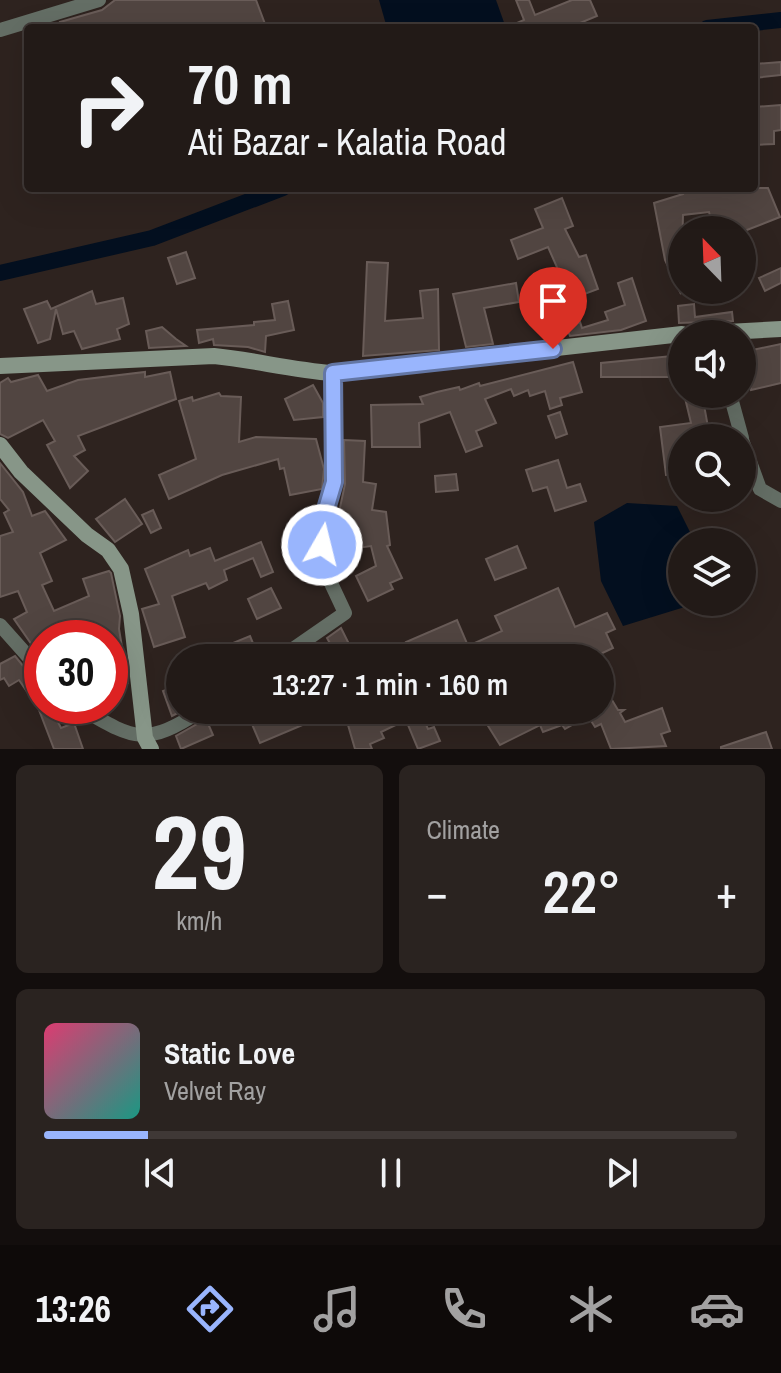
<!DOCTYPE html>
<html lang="en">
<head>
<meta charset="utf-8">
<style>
  :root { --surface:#221a17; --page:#2a2320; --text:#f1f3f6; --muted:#a2a1a1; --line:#3f3836; --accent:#99b5fd }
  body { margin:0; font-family:"Archivo Narrow",sans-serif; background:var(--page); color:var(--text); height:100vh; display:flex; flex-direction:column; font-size:30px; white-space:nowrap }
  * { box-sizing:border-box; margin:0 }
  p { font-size:26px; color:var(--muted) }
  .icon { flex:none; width:44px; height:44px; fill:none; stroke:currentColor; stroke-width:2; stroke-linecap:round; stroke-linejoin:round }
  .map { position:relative; height:749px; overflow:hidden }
  .drawer { display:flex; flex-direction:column; gap:16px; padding:16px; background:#130e0d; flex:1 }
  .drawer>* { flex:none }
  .hud { position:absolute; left:24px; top:24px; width:734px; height:168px; border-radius:8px; box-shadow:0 8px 32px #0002,0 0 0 2px var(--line); background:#221a17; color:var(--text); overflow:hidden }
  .needle { width:52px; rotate:337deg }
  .tools { position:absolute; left:668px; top:216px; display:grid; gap:16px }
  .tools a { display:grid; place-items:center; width:88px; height:88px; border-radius:50%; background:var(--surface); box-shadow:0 8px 32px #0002,0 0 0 2px var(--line); font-size:40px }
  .speed { position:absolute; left:24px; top:620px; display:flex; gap:16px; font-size:40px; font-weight:700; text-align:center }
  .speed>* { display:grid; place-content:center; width:104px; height:104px; border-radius:50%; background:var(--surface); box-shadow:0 8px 32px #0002,0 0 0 2px var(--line); line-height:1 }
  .speed .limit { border:12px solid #d22; background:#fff; color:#111 }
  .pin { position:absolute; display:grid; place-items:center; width:68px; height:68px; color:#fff; margin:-82px -34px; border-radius:50% 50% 50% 0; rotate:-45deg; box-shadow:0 0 8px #0007 }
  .pin .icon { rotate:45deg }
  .me { position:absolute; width:88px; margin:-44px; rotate:8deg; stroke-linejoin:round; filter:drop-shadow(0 0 6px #0008) }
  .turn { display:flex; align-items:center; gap:28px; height:168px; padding:0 32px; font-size:36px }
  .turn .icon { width:104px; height:104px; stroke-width:2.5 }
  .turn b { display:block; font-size:56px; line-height:68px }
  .big { font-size:60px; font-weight:600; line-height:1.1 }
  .drawer .tile { flex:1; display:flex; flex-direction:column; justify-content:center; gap:12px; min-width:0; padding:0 28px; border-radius:12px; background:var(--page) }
  .drawer .dial { align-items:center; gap:0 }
  .dial b { font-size:104px; line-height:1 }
  .song { display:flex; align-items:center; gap:24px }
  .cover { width:96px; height:96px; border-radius:12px; background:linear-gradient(135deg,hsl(340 70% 55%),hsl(170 70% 35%)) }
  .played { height:8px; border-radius:4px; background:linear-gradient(90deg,var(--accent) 15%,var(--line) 15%) }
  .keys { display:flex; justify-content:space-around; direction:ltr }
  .heat { display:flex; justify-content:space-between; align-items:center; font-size:44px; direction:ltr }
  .drawer .tiles { flex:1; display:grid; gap:16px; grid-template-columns:1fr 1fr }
  .tile:last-child { grid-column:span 2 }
  .trip { position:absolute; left:166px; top:644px; width:448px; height:80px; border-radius:40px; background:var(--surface); box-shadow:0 8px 32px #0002,0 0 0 2px var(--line); font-weight:600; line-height:80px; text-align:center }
  .tab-bar { display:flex; height:128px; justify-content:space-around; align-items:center; background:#0e0a09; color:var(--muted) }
  .tab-bar .icon { width:56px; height:56px }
  .tab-bar .on { color:var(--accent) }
  .tab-bar b { font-size:36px; color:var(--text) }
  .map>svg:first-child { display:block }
</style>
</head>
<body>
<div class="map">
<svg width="781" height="749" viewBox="0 0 781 749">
  <rect width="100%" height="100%" fill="#2e231f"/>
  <!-- water -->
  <g fill="#030f1f">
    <path d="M379,0H496L506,28H387Z"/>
    <path d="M627,503L677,506L695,542H682V602H701L623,626L601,581L594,522Z"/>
  </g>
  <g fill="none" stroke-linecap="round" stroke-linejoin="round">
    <!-- canal -->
    <g stroke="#030f1f" stroke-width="16">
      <path d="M707,28L781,20"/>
      <path d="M0,273L152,238L283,188"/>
    </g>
  </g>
  <!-- building -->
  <g fill="#514541" stroke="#695c58" stroke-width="2">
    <path d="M115,0H256L265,24L256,28H62L60,22L102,10Z"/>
    <path d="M516,0H529L535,15L572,0H590L597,16L568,28H505L524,20Z"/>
    <path d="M781,62V75L754,78V64Z"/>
    <path d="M781,105V130L774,131V144L754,145V107Z"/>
    <path d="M681,188H768L780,217L747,230H714L709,212L683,215L681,294L665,260L654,203L683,194Z"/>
    <path d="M562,198L573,226L565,229L579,257L586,255L598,289L571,299L548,247L518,259L511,240L543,228L535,209Z"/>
    <path d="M186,252L195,278L177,284L168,258Z"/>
    <path d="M367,262L388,263L385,321L423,318L420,291L438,289L439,350L363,356Z"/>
    <path d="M781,268V283L765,291L759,278Z"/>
    <path d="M632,278L646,321L621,330L570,336L567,328L580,322L582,328L608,320L605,312L625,305L618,283Z"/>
    <path d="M516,283L519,302L484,308L493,344L466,347L453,294Z"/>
    <path d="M92,291L96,304L123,298L129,324L117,329L120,339L82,349L74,331L63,334L56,309L50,339L38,343L24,309L47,301L51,309Z"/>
    <path d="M288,301L294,330L266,336L265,352L248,347L214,345L213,339L199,343L197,330L254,325V322L275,320L272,304Z"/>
    <path d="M694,304L695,317L732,312L733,321L679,323L678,306Z"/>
    <path d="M162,327L176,339L186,346L149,348L146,331Z"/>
    <path d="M781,344V383L751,390L743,352Z"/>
    <path d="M682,355V377H601V363Z"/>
    <path d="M573,362L582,392L560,398L562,405L550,409L545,391L530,396L528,390L514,396L511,389L485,399L496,423L476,431L482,446L466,452L450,412L419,423L420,447H372L371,405L423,404L420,397L437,392L459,387L460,390L479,383L480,386Z"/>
    <path d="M145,372V377L170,372L176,399L78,436L85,450L74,456L88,471L70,488L47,445L55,441L43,420L8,438L0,434V383L8,378L11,382L38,375L47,391L78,380Z"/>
    <path d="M313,385L323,403V417L294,420L285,399Z"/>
    <path d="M219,393L221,396L241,397L239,442L256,437L316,439L324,469L322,489L290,495L284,468L280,469L278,459L222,475L169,499L159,475L196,459L179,401L192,397L193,401Z"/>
    <path d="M702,394L710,438H682V473L666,475L660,427L691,423L685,398Z"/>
    <path d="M560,412L567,434L556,438L548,416Z"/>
    <path d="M344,440L365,441L363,482L376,484L372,510L386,512L390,545L387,546L402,578L390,583L393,589L368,601L356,576L376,566L371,546L343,550L345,561L332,562L331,527L337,522L345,484Z"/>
    <path d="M558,460L567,488L580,484L586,501L555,511L547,487L533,491L526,470Z"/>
    <path d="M0,463L23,492L32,516L45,511L66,540L40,553L52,581L42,585L54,611L89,596L83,579L109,571L111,573L120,616L119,629L128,683L110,691V633L97,638H42V644L34,648L14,619L27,612L18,591L0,597V536L13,532L4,513L9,510L0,499Z"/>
    <path d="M456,474L458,490L436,492L435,476Z"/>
    <path d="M125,499L142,524L115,542L96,519Z"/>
    <path d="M153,510L161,528L151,533L142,515Z"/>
    <path d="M261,542L273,572L261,577L253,558L224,570L227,580L209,589L206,583L172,596L185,637L154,647L142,609L159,604L145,569L188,550L190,556L210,548L215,561Z"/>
    <path d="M517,546L526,568L495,580L486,559Z"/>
    <path d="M271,588L281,608L257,619L248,599Z"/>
    <path d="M558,588L575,627L607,613L615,629L606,633L613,648L592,658H439L435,650L413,658L406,642L457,620L468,646L502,631L495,616Z"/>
    <path d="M341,628L356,658H315L332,647L327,638Z"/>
    <path d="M250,636L259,658H233L228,645Z"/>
    <path d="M15,656L42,689V706H50L61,728L74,723L83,749H54L34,697L32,699L19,680L9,686L4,678L0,680V664Z"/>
    <path d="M600,680L618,710H624L620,713L625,722L662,708L670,731L661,734L666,746L611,749L601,724L595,727L588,716L565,729L562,725L543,732L540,725L500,745L478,710H600Z"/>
    <path d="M180,684V712L172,716L163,691Z"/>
    <path d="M246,710H338L260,743Z"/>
    <path d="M365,710H428L421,713L428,729L434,727L440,741L418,749L406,720L381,732L384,738L370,744L372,749H355L346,718Z"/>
    <path d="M206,719L213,735L181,749L176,736Z"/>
    <path d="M766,732L772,749H721V747Z"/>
  </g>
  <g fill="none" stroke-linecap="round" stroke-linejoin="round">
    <!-- street -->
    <g stroke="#646e65" stroke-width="14">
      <path d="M0,30L99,0"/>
      <path d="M730,394L742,438"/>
      <path d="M742,440L760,489L781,501"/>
      <path d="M0,625L42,672"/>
      <path d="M280,658L345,613L322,564L321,526L334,482L333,373"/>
      <path d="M77,706C132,738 143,749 202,710"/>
    </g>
    <!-- secondary -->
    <g stroke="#879688" stroke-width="16">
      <path d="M690,334L781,329"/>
      <path d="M0,366L214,356C254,360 292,370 333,373L682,334"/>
      <path d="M0,445L21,472L87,535L108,550L121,569L131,614L145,738L151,749"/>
    </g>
  </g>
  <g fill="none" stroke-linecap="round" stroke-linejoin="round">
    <!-- route casing -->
    <g stroke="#6376a4" stroke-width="20">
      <path id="route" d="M322,545L321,526L334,482L333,373L553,349"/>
    </g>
    <!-- route -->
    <use href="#route" stroke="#99b5fd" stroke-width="14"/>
  </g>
</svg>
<div class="tools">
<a><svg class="needle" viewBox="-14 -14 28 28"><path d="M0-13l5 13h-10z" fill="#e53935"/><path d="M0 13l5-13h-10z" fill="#a2a1a1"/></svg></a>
<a><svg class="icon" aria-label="sound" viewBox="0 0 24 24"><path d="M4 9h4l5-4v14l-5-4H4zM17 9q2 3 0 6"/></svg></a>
<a><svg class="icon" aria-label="search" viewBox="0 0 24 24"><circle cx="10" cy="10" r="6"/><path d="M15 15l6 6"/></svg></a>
<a><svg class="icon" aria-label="layers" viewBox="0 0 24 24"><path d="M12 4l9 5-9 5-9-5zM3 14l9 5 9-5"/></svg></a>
</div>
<div class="speed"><div class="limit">30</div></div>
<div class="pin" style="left:553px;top:349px;background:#d93025"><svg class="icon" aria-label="arrive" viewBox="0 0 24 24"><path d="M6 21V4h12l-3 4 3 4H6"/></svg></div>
<svg class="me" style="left:322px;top:545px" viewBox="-20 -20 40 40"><circle r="17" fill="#99b5fd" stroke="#fff" stroke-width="3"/><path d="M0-11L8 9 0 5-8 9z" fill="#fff"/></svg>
<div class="trip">13:27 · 1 min · 160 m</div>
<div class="hud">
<div class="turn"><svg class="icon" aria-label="right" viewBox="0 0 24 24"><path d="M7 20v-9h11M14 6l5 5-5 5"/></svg><div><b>70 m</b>Ati Bazar - Kalatia Road</div></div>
</div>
</div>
<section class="drawer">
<div class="tiles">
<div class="tile dial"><b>29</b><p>km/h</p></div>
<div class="tile"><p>Climate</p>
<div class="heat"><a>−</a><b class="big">22°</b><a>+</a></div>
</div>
<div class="tile">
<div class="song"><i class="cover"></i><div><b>Static Love</b><p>Velvet Ray</p></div></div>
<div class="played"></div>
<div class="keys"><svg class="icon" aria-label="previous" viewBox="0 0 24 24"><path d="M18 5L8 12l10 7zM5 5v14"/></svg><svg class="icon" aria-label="pause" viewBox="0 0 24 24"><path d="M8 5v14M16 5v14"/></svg><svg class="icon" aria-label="next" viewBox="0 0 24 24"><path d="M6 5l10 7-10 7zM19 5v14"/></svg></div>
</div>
</div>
</section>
<nav class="tab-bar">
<b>13:26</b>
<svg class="icon on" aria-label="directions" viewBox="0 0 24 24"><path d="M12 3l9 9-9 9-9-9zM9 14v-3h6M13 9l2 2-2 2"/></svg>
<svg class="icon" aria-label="music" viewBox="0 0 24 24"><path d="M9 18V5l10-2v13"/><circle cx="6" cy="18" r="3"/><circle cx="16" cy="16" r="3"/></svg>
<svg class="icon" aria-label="phone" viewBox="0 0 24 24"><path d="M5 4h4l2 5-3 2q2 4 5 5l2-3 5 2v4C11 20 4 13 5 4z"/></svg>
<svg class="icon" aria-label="climate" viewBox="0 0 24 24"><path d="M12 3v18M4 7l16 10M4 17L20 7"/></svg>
<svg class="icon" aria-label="car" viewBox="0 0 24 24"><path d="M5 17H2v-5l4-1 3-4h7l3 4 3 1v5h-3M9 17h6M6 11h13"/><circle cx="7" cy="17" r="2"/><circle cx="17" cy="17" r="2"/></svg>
</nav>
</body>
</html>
